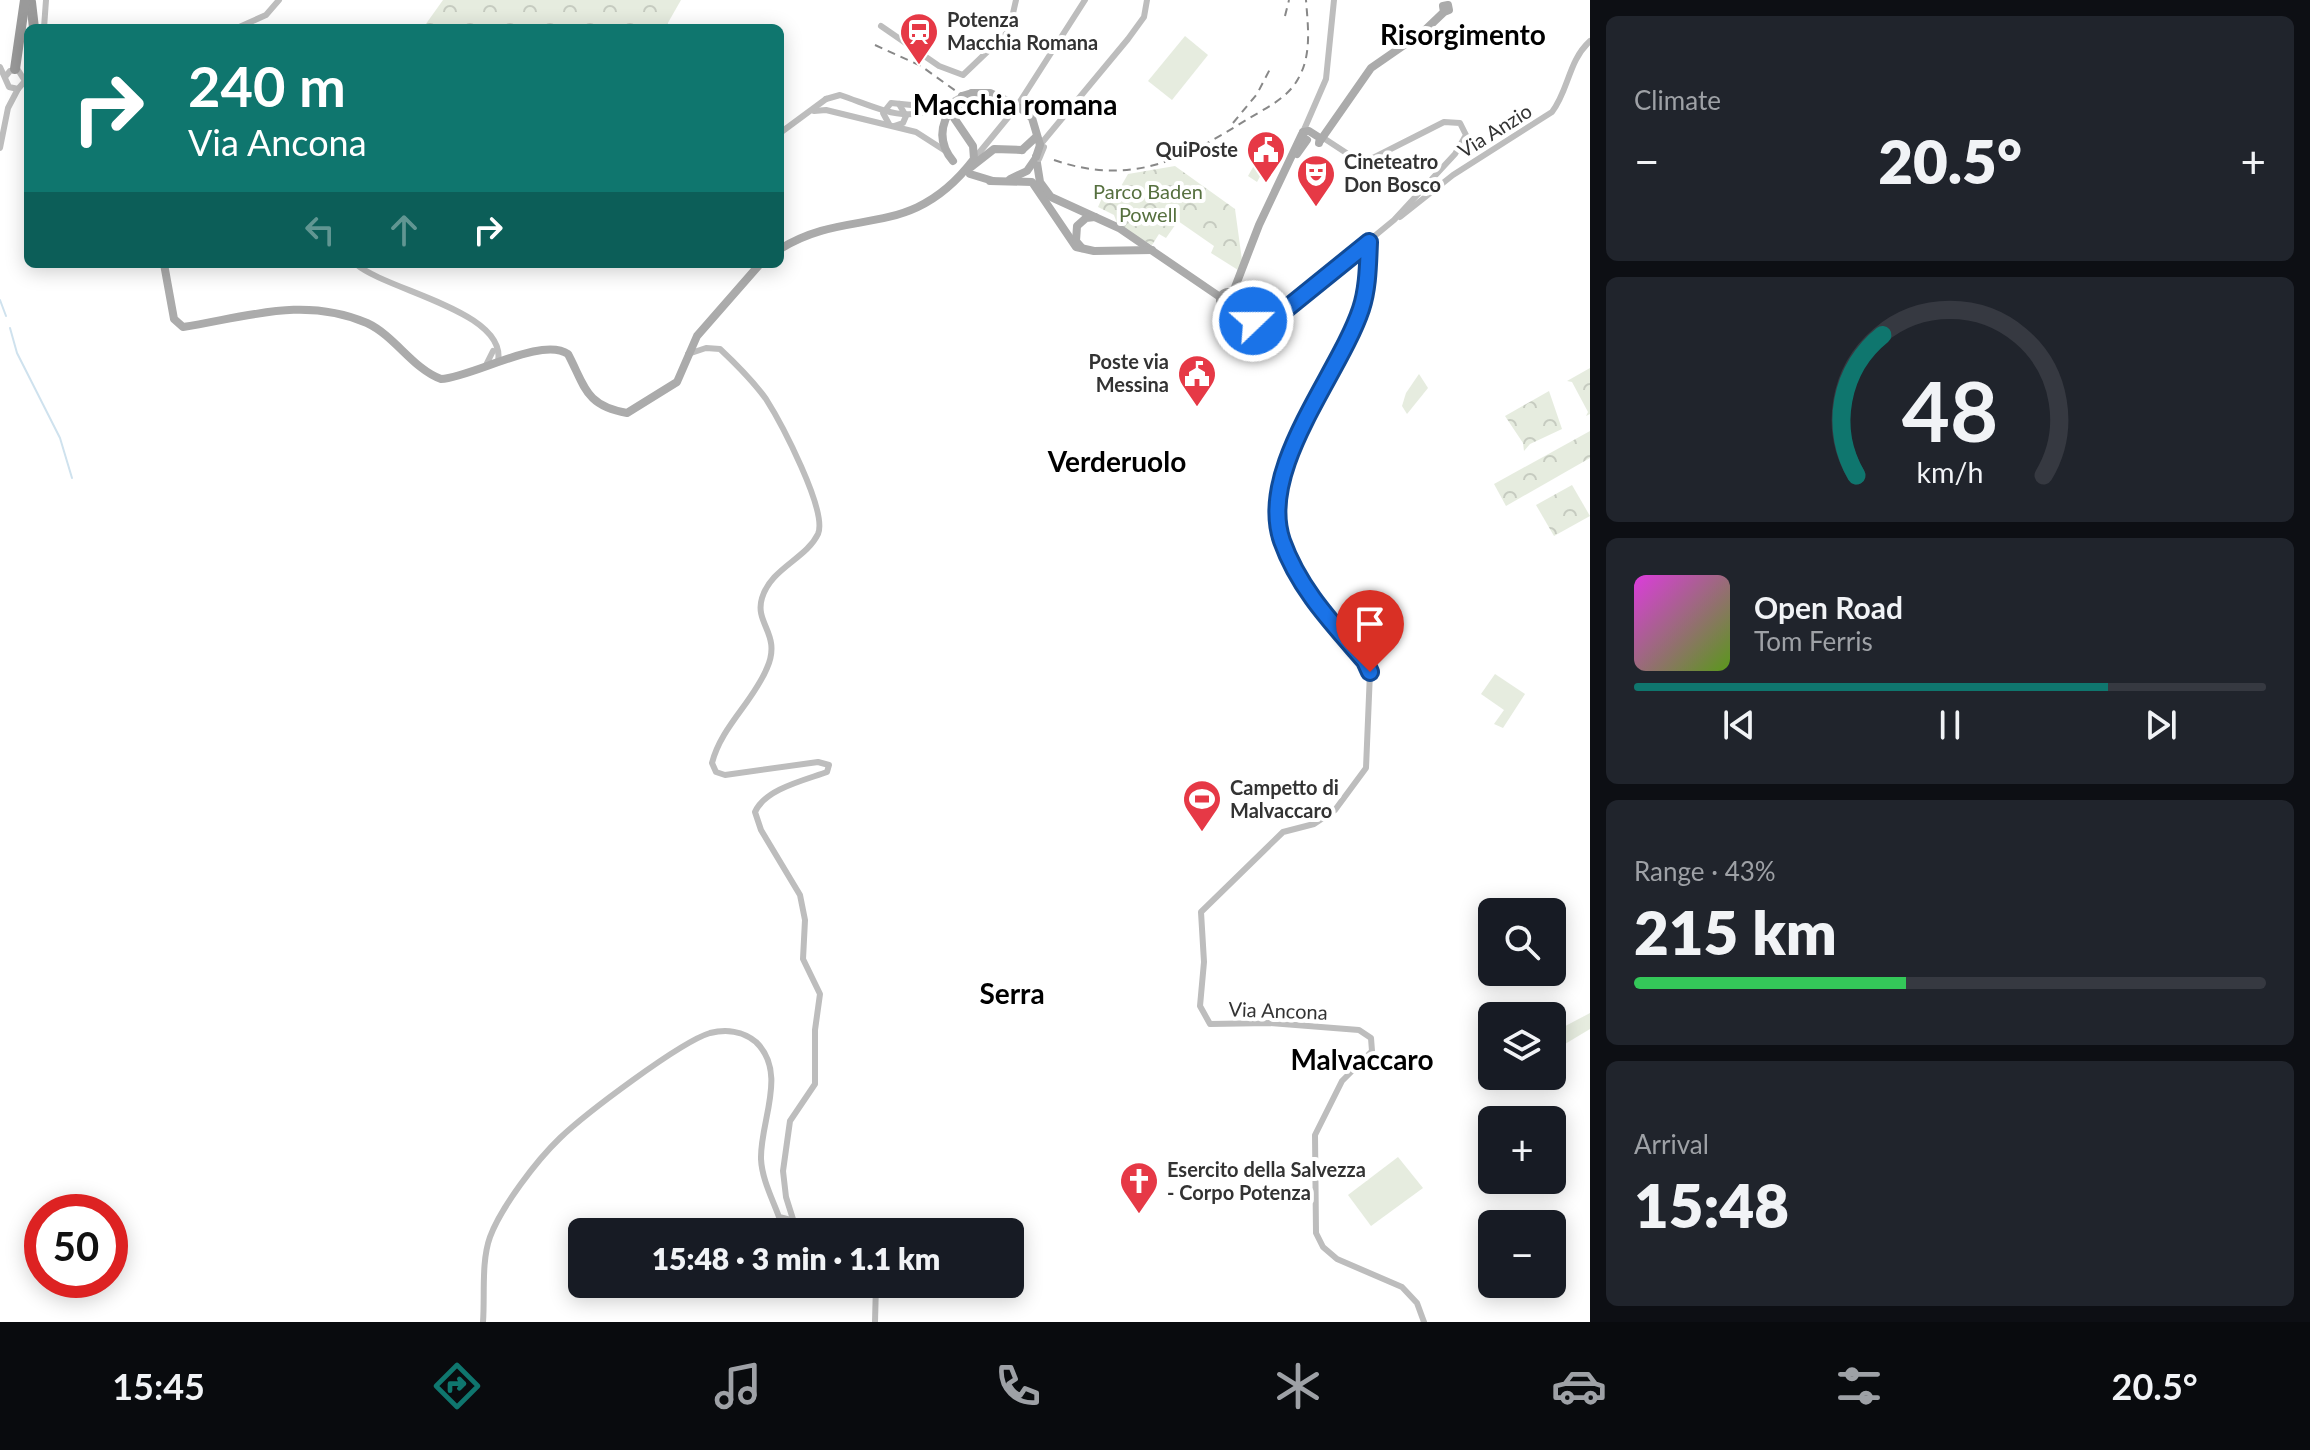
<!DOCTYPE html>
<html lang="en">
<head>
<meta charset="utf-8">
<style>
  :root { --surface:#171b24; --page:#20242c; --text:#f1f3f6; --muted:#9ea1a6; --line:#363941; --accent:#0f766e }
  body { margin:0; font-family:Lato,sans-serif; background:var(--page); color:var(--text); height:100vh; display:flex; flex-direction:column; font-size:30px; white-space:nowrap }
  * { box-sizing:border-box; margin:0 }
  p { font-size:26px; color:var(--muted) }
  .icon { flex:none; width:44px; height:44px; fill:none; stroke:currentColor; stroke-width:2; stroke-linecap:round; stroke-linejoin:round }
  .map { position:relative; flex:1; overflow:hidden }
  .drawer { display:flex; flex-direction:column; gap:16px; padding:16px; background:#0d0f14; width:720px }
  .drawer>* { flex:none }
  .banner { position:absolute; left:24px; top:24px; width:760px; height:244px; border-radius:12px; box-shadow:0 4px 20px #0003; background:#0f766e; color:#fff; overflow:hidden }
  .tools { position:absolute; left:1478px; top:898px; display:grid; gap:16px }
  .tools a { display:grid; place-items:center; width:88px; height:88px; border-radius:12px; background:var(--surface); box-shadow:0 4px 20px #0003; font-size:40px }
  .speed { position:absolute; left:24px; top:1194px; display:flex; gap:16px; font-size:40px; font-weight:700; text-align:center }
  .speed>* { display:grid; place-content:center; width:104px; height:104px; border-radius:50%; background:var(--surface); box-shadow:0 4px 20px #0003; line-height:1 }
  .speed .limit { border:12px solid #d22; background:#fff; color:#111 }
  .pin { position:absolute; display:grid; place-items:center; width:68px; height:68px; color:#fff; margin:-82px -34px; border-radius:50% 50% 50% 0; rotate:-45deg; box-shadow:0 0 8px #0007 }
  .pin .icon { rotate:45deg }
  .me { position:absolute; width:88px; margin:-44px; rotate:68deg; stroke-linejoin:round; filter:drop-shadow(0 0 6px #0008) }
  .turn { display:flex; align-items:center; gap:28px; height:168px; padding:0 32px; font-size:36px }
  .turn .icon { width:104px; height:104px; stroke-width:2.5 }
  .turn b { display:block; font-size:56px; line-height:68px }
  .lanes { display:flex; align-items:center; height:76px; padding:0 32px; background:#0003; justify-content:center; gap:40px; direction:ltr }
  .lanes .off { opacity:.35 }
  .big { font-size:60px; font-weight:800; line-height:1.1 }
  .drawer .card { flex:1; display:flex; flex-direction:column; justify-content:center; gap:12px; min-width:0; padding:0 28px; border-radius:12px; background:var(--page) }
  .drawer .dial { align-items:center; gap:0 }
  .dial svg { height:208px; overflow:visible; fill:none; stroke:var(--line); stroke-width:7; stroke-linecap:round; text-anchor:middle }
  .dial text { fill:var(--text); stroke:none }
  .song { display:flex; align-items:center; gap:24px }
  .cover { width:96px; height:96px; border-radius:12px; background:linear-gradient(135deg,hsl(300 70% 55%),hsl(90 70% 35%)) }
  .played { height:8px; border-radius:4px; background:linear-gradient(90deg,var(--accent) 75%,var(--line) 75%) }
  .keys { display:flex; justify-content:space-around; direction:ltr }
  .heat { display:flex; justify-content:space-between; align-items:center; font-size:44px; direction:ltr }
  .charge { height:12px; border-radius:6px; background:linear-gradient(90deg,#34c759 43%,var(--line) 0) }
  .trip { position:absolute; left:568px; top:1218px; width:456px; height:80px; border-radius:12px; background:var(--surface); box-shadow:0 4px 20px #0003; font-weight:800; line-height:80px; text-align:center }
  .tabs { display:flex; height:128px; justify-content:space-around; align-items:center; background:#090b0e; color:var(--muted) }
  .tabs .icon { width:56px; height:56px }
  .tabs .active { color:var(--accent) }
  .tabs b { font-size:36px; color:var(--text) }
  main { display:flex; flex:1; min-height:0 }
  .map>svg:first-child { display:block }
</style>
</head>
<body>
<main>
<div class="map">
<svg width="1590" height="1322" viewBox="0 0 1590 1322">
  <defs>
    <pattern id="park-crowns" width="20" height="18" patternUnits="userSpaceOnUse" patternTransform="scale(2)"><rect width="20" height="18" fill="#e6ecdf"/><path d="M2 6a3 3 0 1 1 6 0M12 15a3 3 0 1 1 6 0" fill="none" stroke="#c6cbc0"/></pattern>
  </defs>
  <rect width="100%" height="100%" fill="#fff"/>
  <!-- grass -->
  <g fill="#e6ecdf">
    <path d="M1185,36L1208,55L1172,100L1148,81Z"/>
    <path d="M1269,139L1278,144L1257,182L1248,176Z"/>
    <path d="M1419,374L1428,388L1407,414L1402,406L1406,393Z"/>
    <path d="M1495,674L1525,694L1503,728L1494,724L1504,710L1481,694Z"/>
    <path d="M1398,1157L1423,1188L1371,1226L1348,1195Z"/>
  </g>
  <!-- park -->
  <g fill="url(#park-crowns)">
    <path d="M443,0H681L665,28H423Z"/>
    <path d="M1175,166L1235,209L1242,260L1238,270L1211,253L1214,246L1178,221L1166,238L1159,234L1152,245L1118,226L1114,215L1098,207L1102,198L1112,202L1128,174Z"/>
    <path d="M1590,368V414L1586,416L1588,412L1572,382L1567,381Z"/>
    <path d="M1549,391L1562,429L1530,444L1524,451L1523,443L1505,416Z"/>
    <path d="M1590,431V458L1506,506L1494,484Z"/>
    <path d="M1572,485L1590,516L1554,536L1536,505Z"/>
    <path d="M1590,1013V1029L1565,1044L1554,1032Z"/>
  </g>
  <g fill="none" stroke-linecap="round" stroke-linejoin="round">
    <!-- stream -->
    <g stroke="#cfe2ee" stroke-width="2">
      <path d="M0,300L6,316"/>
      <path d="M10,328L17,353L60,438L72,478"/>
    </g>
    <!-- secondary -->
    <g stroke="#bdbdbd" stroke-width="6">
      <path d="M881,26L939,66L963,75L1009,31L1016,0"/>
      <path d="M44,28L46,0"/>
      <path d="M237,28L266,15L279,0"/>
      <path d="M0,67L9,87L18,89L25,81L18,70L10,71L5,77"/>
      <path d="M1019,103L1085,0"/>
      <path d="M814,111L826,110L916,132L944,150"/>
      <path d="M889,124L883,113L891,103L932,107"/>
      <path d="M894,126L903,123L906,116L899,104"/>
      <path d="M1303,132L1326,79L1334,0"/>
      <path d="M780,133L826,99"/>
      <path d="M1040,145L1128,39L1144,17L1147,0"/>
      <path d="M0,148L8,108L18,89"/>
      <path d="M974,159L1015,109"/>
      <path d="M1400,217L1453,175L1552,112C1569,90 1568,61 1590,41"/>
      <path d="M1369,242L1362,308L1313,402L1276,503L1281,539L1301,583L1370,672L1366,768L1335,810L1314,824L1283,832L1201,912L1204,962L1200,1006L1210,1024L1270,1023L1359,1030L1371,1038L1372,1051L1342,1081L1315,1135L1316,1233L1323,1247L1337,1259L1402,1287L1417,1303L1424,1322"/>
      <path d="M356,264C387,291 508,311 498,362"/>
      <path d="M1234,306L1257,323L1275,318L1394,220L1455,154L1466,135L1460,123L1444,122L1367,161L1351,156L1325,139"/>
      <path d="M688,354L706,348L720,349C736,364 753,381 766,399C780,421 828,511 818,534C806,559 771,568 762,598C754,624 782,634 767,668C753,702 721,727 712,763L716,772L725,775L818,762L829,765L827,772C805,780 765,789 755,812L761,830L800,895L805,920L803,959L820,994L815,1030V1084L790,1121L783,1171L786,1197L797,1232"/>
      <path d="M486,365L493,351"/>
      <path d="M483,1322C485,1295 481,1262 490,1237C501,1207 537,1160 560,1138C585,1114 680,1042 710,1033C726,1029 743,1031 756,1042C788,1073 760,1121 761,1159C762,1179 772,1198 779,1217L791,1220"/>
      <path d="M875,1322L876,1284"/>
    </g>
    <!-- primary -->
    <g stroke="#ababab" stroke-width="8">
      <path d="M972,93H990L1014,104"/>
      <path d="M1020,108L1032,118L1040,145"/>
      <path d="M1303,137V132L1309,131L1320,138L1319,143"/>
      <path d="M1320,141L1371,68L1423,32L1444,12L1443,6L1448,5L1449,10L1444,12"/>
      <path d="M1297,154L1307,140"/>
      <path d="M1036,157L1040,182L1051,197L1119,228L1220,297"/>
      <path d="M953,161C938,143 940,124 953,106"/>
      <path d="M971,167L994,149L1022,150"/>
      <path d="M970,174L993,181"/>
      <path d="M1010,179L1027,171L1036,158"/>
      <path d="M990,181L1032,182L1076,247L1094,251L1152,250"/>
      <path d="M1082,248L1076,241L1077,226L1086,218L1095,217"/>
      <path d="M780,249C851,205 910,243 974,159L973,146L954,118L962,96"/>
      <path d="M164,264L174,319L183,327C247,317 304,296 367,323C395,336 413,369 441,379C473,377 542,336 568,354C585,386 585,406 627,413L677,382L697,336L760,264"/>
      <circle cx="1228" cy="300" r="8"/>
      <path d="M1232,295L1259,225L1302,134"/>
    </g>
    <!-- highway -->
    <g stroke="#9a9a9a" stroke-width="10">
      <path d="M31,2L34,28"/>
      <path d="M15,69L25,0"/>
    </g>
    <!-- rail -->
    <g stroke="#888" stroke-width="2" stroke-dasharray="8 6" stroke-linecap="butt">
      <path d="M1285,16L1289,0"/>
      <path d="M875,45L921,66L960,94"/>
      <path d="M1233,123L1257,94L1270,69"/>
      <path d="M1054,160C1130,186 1181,161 1246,120C1264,109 1287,99 1298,79C1312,55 1308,27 1306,0"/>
    </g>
    <!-- secondary-bridge -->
    <g stroke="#bdbdbd" stroke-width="6">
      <path d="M826,99L840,95C892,113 910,127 962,96"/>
      <path d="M1039,159L1044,147"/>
    </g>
    <!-- primary-bridge -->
    <g stroke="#ababab" stroke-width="8">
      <path d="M962,96L972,93"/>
      <path d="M1022,150L1035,138"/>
      <path d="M1036,157L1040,145"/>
    </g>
  </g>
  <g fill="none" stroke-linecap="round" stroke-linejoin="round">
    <!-- route casing -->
    <g stroke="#114b97" stroke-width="20">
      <path id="route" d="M1253,321L1263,323L1275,318L1369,242C1368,264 1368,288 1361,309C1339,375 1257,469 1282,541C1299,589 1333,624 1365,661L1370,672"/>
    </g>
    <!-- route -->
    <use href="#route" stroke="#1a73e8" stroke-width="14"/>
  </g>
  <!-- icons -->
  <defs>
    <g id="station-pin" transform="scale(2)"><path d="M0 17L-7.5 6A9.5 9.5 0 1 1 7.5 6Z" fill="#e63946" stroke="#fff"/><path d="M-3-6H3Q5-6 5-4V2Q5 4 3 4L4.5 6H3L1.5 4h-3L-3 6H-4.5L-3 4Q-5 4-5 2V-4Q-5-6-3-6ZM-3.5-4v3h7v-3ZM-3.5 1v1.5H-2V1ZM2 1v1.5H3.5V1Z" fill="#fff"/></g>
    <g id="civic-pin" transform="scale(2)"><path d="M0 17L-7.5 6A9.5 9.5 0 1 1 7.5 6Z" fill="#e63946" stroke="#fff"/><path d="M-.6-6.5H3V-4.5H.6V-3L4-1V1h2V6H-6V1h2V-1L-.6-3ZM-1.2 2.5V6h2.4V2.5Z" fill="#fff"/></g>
    <g id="theatre-pin" transform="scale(2)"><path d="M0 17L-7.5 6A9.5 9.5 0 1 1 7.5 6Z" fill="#e63946" stroke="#fff"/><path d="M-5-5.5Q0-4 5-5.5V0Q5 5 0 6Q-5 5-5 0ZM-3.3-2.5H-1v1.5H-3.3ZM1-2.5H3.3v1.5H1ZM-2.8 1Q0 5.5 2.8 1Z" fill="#fff"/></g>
    <g id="stadium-pin" transform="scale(2)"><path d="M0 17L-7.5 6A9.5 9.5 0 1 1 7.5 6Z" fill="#e63946" stroke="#fff"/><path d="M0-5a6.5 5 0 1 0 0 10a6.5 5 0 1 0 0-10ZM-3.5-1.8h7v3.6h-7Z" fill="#fff"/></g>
    <g id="church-pin" transform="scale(2)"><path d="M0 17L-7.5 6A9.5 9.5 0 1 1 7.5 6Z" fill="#e63946" stroke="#fff"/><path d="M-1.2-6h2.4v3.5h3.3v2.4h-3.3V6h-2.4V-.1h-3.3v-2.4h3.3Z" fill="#fff"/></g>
  </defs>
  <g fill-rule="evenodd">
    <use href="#station-pin" x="919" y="32"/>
    <use href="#civic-pin" x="1266" y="150"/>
    <use href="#theatre-pin" x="1316" y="174"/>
    <use href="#civic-pin" x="1197" y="374"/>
    <use href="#stadium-pin" x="1202" y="799"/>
    <use href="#church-pin" x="1139" y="1181"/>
  </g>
  <g text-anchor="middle" stroke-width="8" stroke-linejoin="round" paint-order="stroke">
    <!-- poi labels -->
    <g font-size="20" font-weight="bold" fill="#333" stroke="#fff" text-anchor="start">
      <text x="947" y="27">Potenza<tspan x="947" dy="23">Macchia Romana</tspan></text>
      <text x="1238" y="157" text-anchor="end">QuiPoste</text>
      <text x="1344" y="169">Cineteatro<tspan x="1344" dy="23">Don Bosco</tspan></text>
      <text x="1169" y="369" text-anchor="end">Poste via<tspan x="1169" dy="23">Messina</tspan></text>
      <text x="1230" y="795">Campetto di<tspan x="1230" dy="23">Malvaccaro</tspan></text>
      <text x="1167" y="1177">Esercito della Salvezza<tspan x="1167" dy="23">- Corpo Potenza</tspan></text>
    </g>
    <!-- street labels -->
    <g font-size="20" fill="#333" stroke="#fff">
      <text transform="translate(1495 131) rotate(-32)" y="7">Via Anzio</text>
      <text transform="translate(1278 1011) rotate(2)" y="7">Via Ancona</text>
    </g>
    <!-- park labels -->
    <g font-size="20" fill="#56703f" stroke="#fff">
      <text x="1148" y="199">Parco Baden<tspan x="1148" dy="23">Powell</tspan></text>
    </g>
    <!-- district labels -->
    <g font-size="28" font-weight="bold" fill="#000" stroke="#fff">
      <text x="1463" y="45">Risorgimento</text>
      <text x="1015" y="115">Macchia romana</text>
      <text x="1117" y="472">Verderuolo</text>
      <text x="1012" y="1004">Serra</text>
      <text x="1362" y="1070">Malvaccaro</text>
    </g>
  </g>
</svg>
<div class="tools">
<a><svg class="icon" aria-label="search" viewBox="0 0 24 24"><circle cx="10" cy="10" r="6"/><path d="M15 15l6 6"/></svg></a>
<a><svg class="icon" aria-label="layers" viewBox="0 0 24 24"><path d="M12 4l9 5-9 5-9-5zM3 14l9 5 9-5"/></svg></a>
<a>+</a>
<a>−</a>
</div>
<div class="speed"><div class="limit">50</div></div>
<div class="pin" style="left:1370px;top:672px;background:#d93025"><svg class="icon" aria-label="arrive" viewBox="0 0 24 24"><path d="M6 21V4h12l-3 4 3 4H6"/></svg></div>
<svg class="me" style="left:1253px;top:321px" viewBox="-20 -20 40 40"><circle r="17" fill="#1a73e8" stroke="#fff" stroke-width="3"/><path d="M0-11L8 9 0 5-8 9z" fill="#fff"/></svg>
<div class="trip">15:48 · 3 min · 1.1 km</div>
<div class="banner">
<div class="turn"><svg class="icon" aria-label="right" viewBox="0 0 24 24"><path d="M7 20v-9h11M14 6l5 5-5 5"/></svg><div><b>240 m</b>Via Ancona</div></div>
<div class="lanes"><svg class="icon off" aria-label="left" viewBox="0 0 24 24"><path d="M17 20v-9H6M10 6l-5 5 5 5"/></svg><svg class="icon off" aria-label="ahead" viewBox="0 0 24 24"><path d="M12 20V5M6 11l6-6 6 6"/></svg><svg class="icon" aria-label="right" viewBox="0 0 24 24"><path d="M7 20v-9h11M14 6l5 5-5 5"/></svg></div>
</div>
</div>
<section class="drawer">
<div class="card"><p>Climate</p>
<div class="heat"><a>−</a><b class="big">20.5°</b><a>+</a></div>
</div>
<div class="card dial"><svg viewBox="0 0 100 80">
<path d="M14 69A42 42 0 1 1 86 69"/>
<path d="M14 69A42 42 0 0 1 24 15" stroke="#0f766e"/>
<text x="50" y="56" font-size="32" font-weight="700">48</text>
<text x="50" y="72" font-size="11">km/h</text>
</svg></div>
<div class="card">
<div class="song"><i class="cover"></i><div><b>Open Road</b><p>Tom Ferris</p></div></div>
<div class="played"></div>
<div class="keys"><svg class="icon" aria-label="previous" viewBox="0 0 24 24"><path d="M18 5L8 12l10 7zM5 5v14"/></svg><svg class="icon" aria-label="pause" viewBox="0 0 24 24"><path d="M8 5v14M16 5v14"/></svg><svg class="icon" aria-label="next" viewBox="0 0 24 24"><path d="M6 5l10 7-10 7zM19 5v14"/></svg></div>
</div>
<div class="card"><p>Range · 43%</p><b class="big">215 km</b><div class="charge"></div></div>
<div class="card"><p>Arrival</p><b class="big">15:48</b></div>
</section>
</main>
<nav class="tabs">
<b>15:45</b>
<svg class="icon active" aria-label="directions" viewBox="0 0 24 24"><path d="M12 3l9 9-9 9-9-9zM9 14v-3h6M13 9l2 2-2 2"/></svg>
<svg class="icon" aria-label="music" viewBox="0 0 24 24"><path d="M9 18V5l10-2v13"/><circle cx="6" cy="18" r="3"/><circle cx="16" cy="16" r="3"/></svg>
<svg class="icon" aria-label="phone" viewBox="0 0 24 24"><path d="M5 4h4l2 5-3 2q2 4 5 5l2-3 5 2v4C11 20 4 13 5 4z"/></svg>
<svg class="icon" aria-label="climate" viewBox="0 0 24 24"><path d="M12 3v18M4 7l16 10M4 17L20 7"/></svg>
<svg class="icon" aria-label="car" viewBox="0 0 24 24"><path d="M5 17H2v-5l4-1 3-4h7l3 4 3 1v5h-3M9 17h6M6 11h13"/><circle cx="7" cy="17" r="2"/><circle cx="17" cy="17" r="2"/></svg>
<svg class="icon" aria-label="filters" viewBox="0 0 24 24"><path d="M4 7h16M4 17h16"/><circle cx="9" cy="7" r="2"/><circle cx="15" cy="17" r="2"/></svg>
<b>20.5°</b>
</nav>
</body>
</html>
